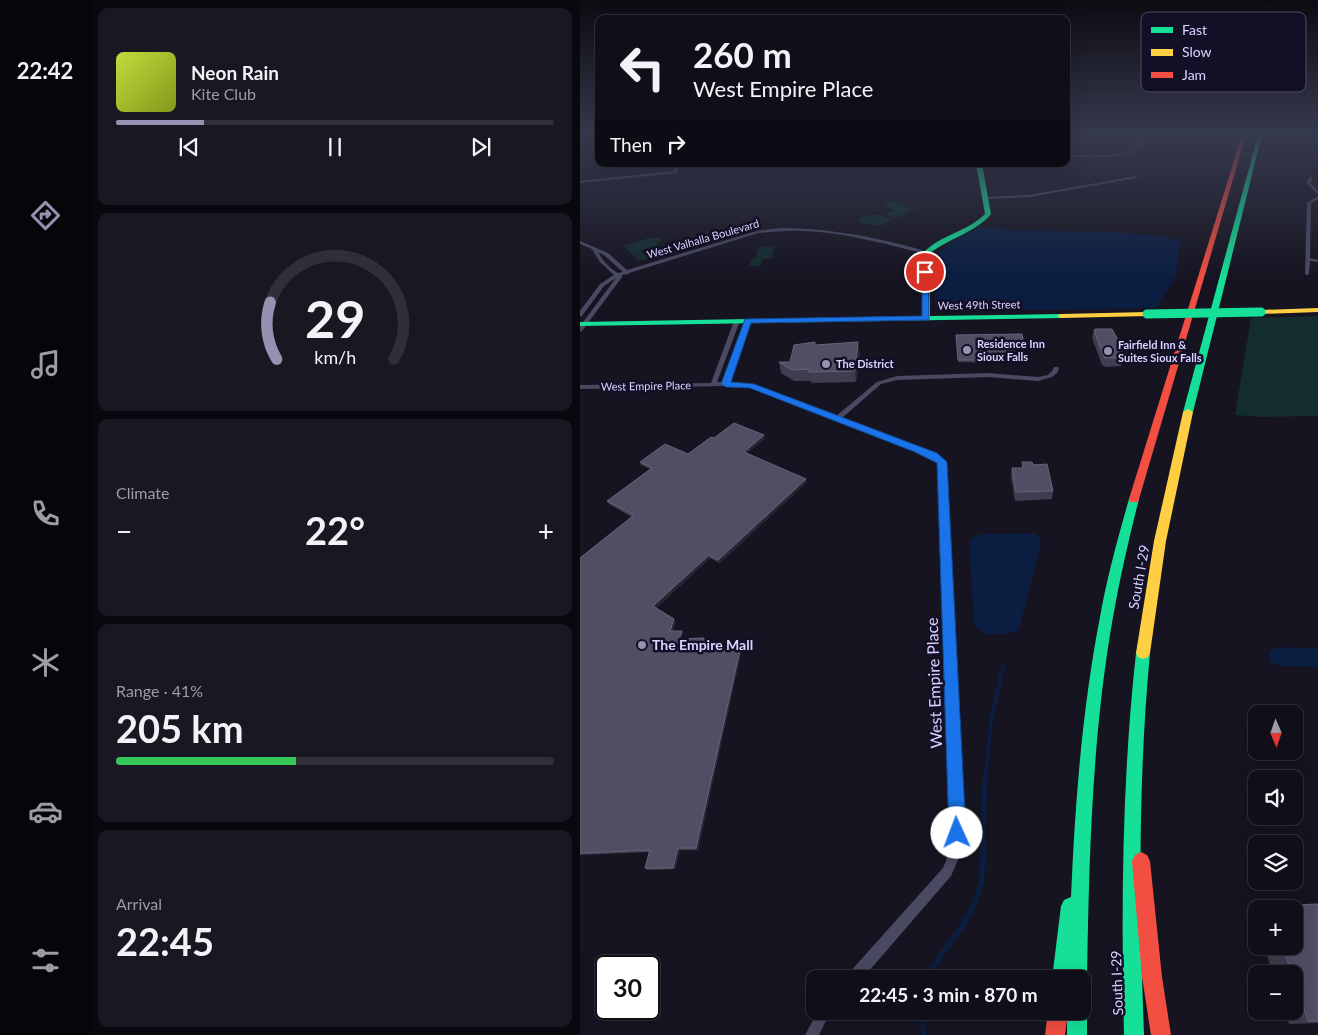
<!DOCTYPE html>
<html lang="en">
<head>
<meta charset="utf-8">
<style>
  :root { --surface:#100f19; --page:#191822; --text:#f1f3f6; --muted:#9c9ca2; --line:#302f38; --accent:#9591b1 }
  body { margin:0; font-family:Lato,sans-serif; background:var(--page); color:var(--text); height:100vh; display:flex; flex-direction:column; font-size:19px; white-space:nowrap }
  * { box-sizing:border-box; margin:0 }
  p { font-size:16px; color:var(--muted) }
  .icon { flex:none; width:28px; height:28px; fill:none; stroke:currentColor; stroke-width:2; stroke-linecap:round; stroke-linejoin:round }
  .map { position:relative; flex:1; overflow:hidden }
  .panel { display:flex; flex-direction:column; gap:8px; padding:8px; background:#09080e; width:490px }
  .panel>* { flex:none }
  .top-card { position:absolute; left:15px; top:15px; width:475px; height:152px; border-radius:10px; box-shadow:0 5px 20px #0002,0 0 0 1px var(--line); background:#100f19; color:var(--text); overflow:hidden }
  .needle { width:32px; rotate:178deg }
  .tools { position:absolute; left:668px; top:705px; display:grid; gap:10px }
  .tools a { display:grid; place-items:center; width:55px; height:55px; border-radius:10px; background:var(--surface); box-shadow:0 5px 20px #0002,0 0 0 1px var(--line); font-size:25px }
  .speed { position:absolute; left:15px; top:955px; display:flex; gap:10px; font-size:25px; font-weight:700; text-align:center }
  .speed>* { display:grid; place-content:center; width:65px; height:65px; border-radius:50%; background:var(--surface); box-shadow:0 5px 20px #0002,0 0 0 1px var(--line); line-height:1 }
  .speed .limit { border:2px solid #111; border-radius:8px; background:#fff; color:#111 }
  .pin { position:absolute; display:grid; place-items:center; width:42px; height:42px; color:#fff; margin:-21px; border:2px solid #fff; border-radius:50%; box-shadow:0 1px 5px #0007 }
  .me { position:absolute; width:55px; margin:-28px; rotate:358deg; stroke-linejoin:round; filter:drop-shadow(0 0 4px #0008) }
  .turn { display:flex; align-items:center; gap:18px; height:105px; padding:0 15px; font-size:22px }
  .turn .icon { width:65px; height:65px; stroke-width:2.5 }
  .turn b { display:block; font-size:35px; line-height:42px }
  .then { display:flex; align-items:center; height:48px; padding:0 15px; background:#0003; gap:10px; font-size:19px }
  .big { font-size:38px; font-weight:700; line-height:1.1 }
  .panel .tile { flex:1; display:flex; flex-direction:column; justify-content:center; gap:8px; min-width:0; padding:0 18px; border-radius:10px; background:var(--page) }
  .panel .dial { align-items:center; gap:0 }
  .dial svg { height:130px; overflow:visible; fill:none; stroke:var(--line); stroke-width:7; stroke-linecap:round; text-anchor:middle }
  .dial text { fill:var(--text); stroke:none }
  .song { display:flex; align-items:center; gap:15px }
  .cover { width:60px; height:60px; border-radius:8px; background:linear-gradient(135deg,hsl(70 70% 55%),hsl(70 70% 35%)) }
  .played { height:5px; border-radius:2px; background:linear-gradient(90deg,var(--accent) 20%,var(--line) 20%) }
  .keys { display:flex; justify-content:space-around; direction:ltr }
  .heat { display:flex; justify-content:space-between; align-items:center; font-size:28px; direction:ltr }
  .charge { height:8px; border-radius:4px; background:linear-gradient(90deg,#34c759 41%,var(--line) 0) }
  .trip { position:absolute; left:226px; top:970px; width:285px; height:50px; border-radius:10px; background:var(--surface); box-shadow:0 5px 20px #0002,0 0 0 1px var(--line); font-weight:700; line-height:50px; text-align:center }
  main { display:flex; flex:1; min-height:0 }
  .dock { display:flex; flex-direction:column; width:90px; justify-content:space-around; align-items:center; background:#06060a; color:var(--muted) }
  .dock .icon { width:35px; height:35px }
  .dock .on { color:var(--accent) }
  .dock b { font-size:22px; color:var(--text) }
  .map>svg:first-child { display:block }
</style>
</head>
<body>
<main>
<nav class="dock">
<b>22:42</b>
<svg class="icon on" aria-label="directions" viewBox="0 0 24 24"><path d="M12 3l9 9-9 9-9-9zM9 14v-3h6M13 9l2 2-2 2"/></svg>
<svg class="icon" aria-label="music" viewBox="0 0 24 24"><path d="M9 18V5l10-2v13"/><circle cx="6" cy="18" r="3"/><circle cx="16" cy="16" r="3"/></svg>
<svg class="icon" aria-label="phone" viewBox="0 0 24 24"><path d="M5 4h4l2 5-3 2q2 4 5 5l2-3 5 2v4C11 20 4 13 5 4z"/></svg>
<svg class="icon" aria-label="climate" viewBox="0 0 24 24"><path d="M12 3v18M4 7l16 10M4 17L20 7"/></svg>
<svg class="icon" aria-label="car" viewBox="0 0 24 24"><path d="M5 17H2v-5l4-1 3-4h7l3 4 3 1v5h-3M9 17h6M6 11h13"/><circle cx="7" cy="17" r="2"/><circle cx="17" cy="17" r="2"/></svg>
<svg class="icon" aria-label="filters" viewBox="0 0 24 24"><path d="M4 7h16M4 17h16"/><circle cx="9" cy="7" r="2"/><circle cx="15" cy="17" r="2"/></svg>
</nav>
<section class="panel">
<div class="tile">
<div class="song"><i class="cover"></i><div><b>Neon Rain</b><p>Kite Club</p></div></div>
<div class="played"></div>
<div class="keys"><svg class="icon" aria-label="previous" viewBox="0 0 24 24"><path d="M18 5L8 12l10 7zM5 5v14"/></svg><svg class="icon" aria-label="pause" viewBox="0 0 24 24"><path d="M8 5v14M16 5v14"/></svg><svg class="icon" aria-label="next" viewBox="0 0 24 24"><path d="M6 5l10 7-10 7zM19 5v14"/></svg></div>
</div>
<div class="tile dial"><svg viewBox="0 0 100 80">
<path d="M14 69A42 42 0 1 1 86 69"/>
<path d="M14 69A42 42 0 0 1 10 34" stroke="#9591b1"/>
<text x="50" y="56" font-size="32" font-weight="700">29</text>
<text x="50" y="72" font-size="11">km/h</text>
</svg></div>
<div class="tile"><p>Climate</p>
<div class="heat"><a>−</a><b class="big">22°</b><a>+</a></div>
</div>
<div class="tile"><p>Range · 41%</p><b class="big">205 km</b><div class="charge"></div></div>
<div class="tile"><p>Arrival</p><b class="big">22:45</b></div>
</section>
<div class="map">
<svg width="738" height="1035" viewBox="0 0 738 1035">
  <rect width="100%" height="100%" fill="#161421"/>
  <!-- green -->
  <g fill="#132c2d">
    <path d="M313,201L319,203L315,205L319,204L335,210L315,218L305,214L314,210L303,205Z"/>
    <path d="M287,215H300L314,219L299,226L278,222L281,217Z"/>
    <path d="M69,238H82L78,244L79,245L60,251L69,258L60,261L43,246Z"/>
    <path d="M195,246L191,259H183L180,266H169L172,259H175L179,247Z"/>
    <path d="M738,316V416L681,417L655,415L671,318Z"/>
  </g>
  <!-- water -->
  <g fill="#0b1e41">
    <path d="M399,227C467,235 532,226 600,240L596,276L576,308L357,311L355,306V257L357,253L369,244Z"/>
    <path d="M454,533L460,538L461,545L439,628L436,632C422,634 401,639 394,624L389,542L391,538L403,534Z"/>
    <path d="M708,647L738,649V667L701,666L691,662L689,653L693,649Z"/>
  </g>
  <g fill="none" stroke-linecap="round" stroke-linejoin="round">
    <!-- stream-far3 -->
    <path stroke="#0b1e41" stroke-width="1" d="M687,165H738"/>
    <!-- stream-far2 -->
    <path stroke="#0b1e41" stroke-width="2" d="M596,248L605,244"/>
    <!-- stream-far1 -->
    <path stroke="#0b1e41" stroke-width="4" d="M405,781L411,720L423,667"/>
    <!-- stream -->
    <g stroke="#0b1e41" stroke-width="5">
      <path d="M347,979C358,954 378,936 390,913C396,902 399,890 402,879L405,780"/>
      <path d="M342,1011L344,1035"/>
    </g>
    <!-- street -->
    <g fill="#4a4962" fill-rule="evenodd">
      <path d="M562,135L564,136C563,140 563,144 560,147C548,160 504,157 486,157V155C501,155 552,159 559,144C560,142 560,138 560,136Z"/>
      <path d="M737,135H738V146L736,145Z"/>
      <path d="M94,164H98L97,173L0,183V181L94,171Z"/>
      <path d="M209,164L238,166L300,164L238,168Z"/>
      <path d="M556,176L557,178L449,197L407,199L405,198L407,197L449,195Z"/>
      <path d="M730,177L733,178L730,183L738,191V194L726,183Z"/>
      <path d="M738,196V199L731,203L730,258L738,260V262L730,261L729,274L727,275L725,274L727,203Z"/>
      <path d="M200,228C239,228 277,234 315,243C326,246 339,248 348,253L346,254C305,244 264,232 221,231C207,230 193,232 178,233L49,273V274L42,275V277L2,331L0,332V326L36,278L24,286L2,316L0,317V311L20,284L34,275L20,262L12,249L0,244V241L28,253L47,270L177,231ZM18,252L24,255L43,272L38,273C29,268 23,261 18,252Z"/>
      <path d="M157,319L160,321L137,382H143L165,321L170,320L171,321L149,382L173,385L256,416L297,382L317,376L408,373L458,377L468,375L473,370L474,367H478L479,368L478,372L472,377L458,381L408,377L317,380L301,384L262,418L355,453L364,460L367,472L383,825L382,843L380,855L371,876L282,979H267L268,974L363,868C370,854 371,840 371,825L361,472L359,463L351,457L170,388L145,386L0,389V385L131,383L154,321Z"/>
      <path d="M238,1011H251L239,1035H225Z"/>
    </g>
    <!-- fast -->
    <g fill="#16e098" fill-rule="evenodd">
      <path d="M678,135H682L613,412L608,415L605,414L603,412Z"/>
      <path d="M396,164H402L411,214C395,233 369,238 349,254L350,316L481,314L485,316L484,318L0,326V322L342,316L343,253C360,235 387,232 405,214Z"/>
      <path d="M554,495L559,499C549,538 540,577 533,617C512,736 509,858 507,979L502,986V979H472L481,906L484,900L491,897C495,804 502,710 520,617C527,577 538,538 549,499Z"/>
      <path d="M563,647L568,649L570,653C558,780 559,907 564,1035H544C541,907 542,780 556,653L558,649Z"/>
      <path d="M502,1003L507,1011V1035H487V1011H502Z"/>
    </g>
    <!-- slow -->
    <g fill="#ffcf43" fill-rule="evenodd">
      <path d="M738,308V312L681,314L677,312L681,310Z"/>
      <path d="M567,312L571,314L570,316L481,318L477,316L481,314Z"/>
      <path d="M608,409L613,412L586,541L570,653L568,657L563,659L558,657L556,653L574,541L603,412Z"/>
    </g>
    <!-- jam -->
    <g fill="#f24e42" fill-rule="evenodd">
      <path d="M662,135H666L559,499L558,502H550L549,499Z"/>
      <path d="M561,852L567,855L570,861L582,977L591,1035H571L562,977L552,861L555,855Z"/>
      <path d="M468,1011H488L485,1035H465Z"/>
    </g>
    <!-- fast-bridge -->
    <path stroke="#16e098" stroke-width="9" d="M567,314L681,312"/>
  </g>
  <!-- wall -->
  <g fill="#403d50">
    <path d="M514,330L542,347L541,350L544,356L542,365H541V366L526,367L522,365L512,338Z"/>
    <path d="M376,335L444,344L443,347H434L435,359H417V363L378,362Z"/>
    <path d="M236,345L280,353L276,382L231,383V381H214L201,373L199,362H210Z"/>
    <path d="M184,435L185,438L167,453L227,482L140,563L130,558L76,608L96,622L93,631L103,633L101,639L126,641L123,652L161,653L118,850H100L95,869L67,870L65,868L69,852L0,855V558L52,517L29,504L27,501L70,469L61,465L60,462L108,454L134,438Z"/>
    <path d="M442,462L453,465L473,491L472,499L435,501L431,477L432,468H442Z"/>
    <path d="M738,904V1023L709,1024L705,1011H714V974H693L684,946H714V909H684L689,906Z"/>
    <path d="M676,913V922L674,914Z"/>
  </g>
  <!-- shaded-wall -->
  <g fill="#282635">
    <path d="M278,342L280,353L276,382L275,371Z"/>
    <path d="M184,435L185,438L165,454L164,452Z"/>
    <path d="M226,479L227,482L140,563L138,560Z"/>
    <path d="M129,555L130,558L75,609L73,606Z"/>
    <path d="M94,619L96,622L92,633L90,631Z"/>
    <path d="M102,631L103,633L100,642L99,639Z"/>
    <path d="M124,638L126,641L122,654L121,652Z"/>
    <path d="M160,650L161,653L118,850L116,848Z"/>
    <path d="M98,848L100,850L95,869L93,868Z"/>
  </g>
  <!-- building -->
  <g fill="#504e63" stroke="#66637b">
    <path d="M516,329H532L542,347H540L544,356H542L543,358H527L524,357L514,330Z"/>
    <path d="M442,334L444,344H433L435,356H417L418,360H378L376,335Z"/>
    <path d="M235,342V345L278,342L275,371L229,372V369L212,370L199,362H210L214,345Z"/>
    <path d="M154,423L184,435L164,452L226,479L138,560L129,555L73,606L94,619L90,631H102L99,639L124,638L121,652L160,650L116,848H98L93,868H65L70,850L0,853V558L54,515L27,501L72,468L60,462L85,444L108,454L131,437L134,438Z"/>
    <path d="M442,462H452L453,465L467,464L473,491L436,492L432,468H443Z"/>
    <path d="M738,904V1021H728L714,980V974H712L702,946H714V909H690L689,906Z"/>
  </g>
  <!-- sky -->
  <linearGradient id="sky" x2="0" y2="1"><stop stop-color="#0c0b12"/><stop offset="0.48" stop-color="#363a4e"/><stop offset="1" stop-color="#363a4e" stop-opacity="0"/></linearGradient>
  <rect width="738" height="279" fill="url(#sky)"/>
  <!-- route -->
  <path fill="#1a73e8" stroke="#114b97" d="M342,270L348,272L349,320L171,323L151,382L174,384L357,453L367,462L386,833L383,839L377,841L371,839L369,833L357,463L335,452L170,388L146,387L141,384L165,319L342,316Z"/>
  <!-- markers -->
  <g fill="#9591b1" stroke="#130f26" stroke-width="2">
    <circle cx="387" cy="350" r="5"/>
    <circle cx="528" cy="351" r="5"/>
    <circle cx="246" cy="364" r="5"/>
    <circle cx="62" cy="645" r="5"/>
  </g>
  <g text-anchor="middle" stroke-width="5" stroke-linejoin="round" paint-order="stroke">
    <!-- far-street labels -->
    <g font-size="11" fill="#d9d4ff" stroke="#130f26">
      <text transform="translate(123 239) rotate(-16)" y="4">West Valhalla Boulevard</text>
      <text transform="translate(399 305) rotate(-1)" y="4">West 49th Street</text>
      <text transform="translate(66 386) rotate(-1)" y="4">West Empire Place</text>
    </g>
    <!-- far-poi labels -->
    <g font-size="11" font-weight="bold" fill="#d9d4ff" stroke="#130f26" text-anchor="start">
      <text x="397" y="348">Residence Inn<tspan x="397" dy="13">Sioux Falls</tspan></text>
      <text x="538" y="349">Fairfield Inn &amp;<tspan x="538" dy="13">Suites Sioux Falls</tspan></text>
      <text x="256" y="368">The District</text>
    </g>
    <!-- street labels -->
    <g font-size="14" fill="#d9d4ff" stroke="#130f26">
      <text transform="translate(559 577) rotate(-80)" y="5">South I-29</text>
      <text transform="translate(537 983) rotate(-92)" y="5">South I-29</text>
    </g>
    <!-- poi labels -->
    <g font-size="14" font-weight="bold" fill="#d9d4ff" stroke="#130f26" text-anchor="start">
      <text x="72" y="650">The Empire Mall</text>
    </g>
    <!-- near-street labels -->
    <g font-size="16" fill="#d9d4ff" stroke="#130f26">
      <text transform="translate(354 683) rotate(-92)" y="6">West Empire Place</text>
    </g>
  </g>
  <!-- legend -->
  <rect x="561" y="12" width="165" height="80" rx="8" fill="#130f26" stroke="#4e4a67" stroke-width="1"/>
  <rect x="571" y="27" width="22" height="6" fill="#16e098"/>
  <rect x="571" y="49" width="22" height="7" fill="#ffcf43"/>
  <rect x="571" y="72" width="22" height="6" fill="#f24e42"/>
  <g font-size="14" fill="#d9d4ff">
    <text x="602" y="35">Fast</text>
    <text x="602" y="57">Slow</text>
    <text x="602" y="80">Jam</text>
  </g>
</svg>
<div class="tools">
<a><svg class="needle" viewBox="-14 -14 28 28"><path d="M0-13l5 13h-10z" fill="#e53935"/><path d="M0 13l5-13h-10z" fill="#9c9ca2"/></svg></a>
<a><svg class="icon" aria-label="sound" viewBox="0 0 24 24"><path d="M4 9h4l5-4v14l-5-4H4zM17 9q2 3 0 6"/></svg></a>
<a><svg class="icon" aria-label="layers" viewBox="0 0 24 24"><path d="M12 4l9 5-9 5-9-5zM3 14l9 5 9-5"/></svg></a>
<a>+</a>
<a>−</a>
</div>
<div class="speed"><div class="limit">30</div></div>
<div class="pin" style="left:345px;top:272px;background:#d93025"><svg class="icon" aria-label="arrive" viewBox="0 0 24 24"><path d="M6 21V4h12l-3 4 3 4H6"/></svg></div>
<svg class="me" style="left:377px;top:833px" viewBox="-20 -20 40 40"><circle r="19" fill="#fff"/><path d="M0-13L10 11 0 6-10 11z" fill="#1a73e8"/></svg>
<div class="trip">22:45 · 3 min · 870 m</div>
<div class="top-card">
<div class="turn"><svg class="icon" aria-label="left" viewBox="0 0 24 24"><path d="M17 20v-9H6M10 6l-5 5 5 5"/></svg><div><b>260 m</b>West Empire Place</div></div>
<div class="then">Then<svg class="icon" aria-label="right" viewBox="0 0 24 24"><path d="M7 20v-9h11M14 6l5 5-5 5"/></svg></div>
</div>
</div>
</main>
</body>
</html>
